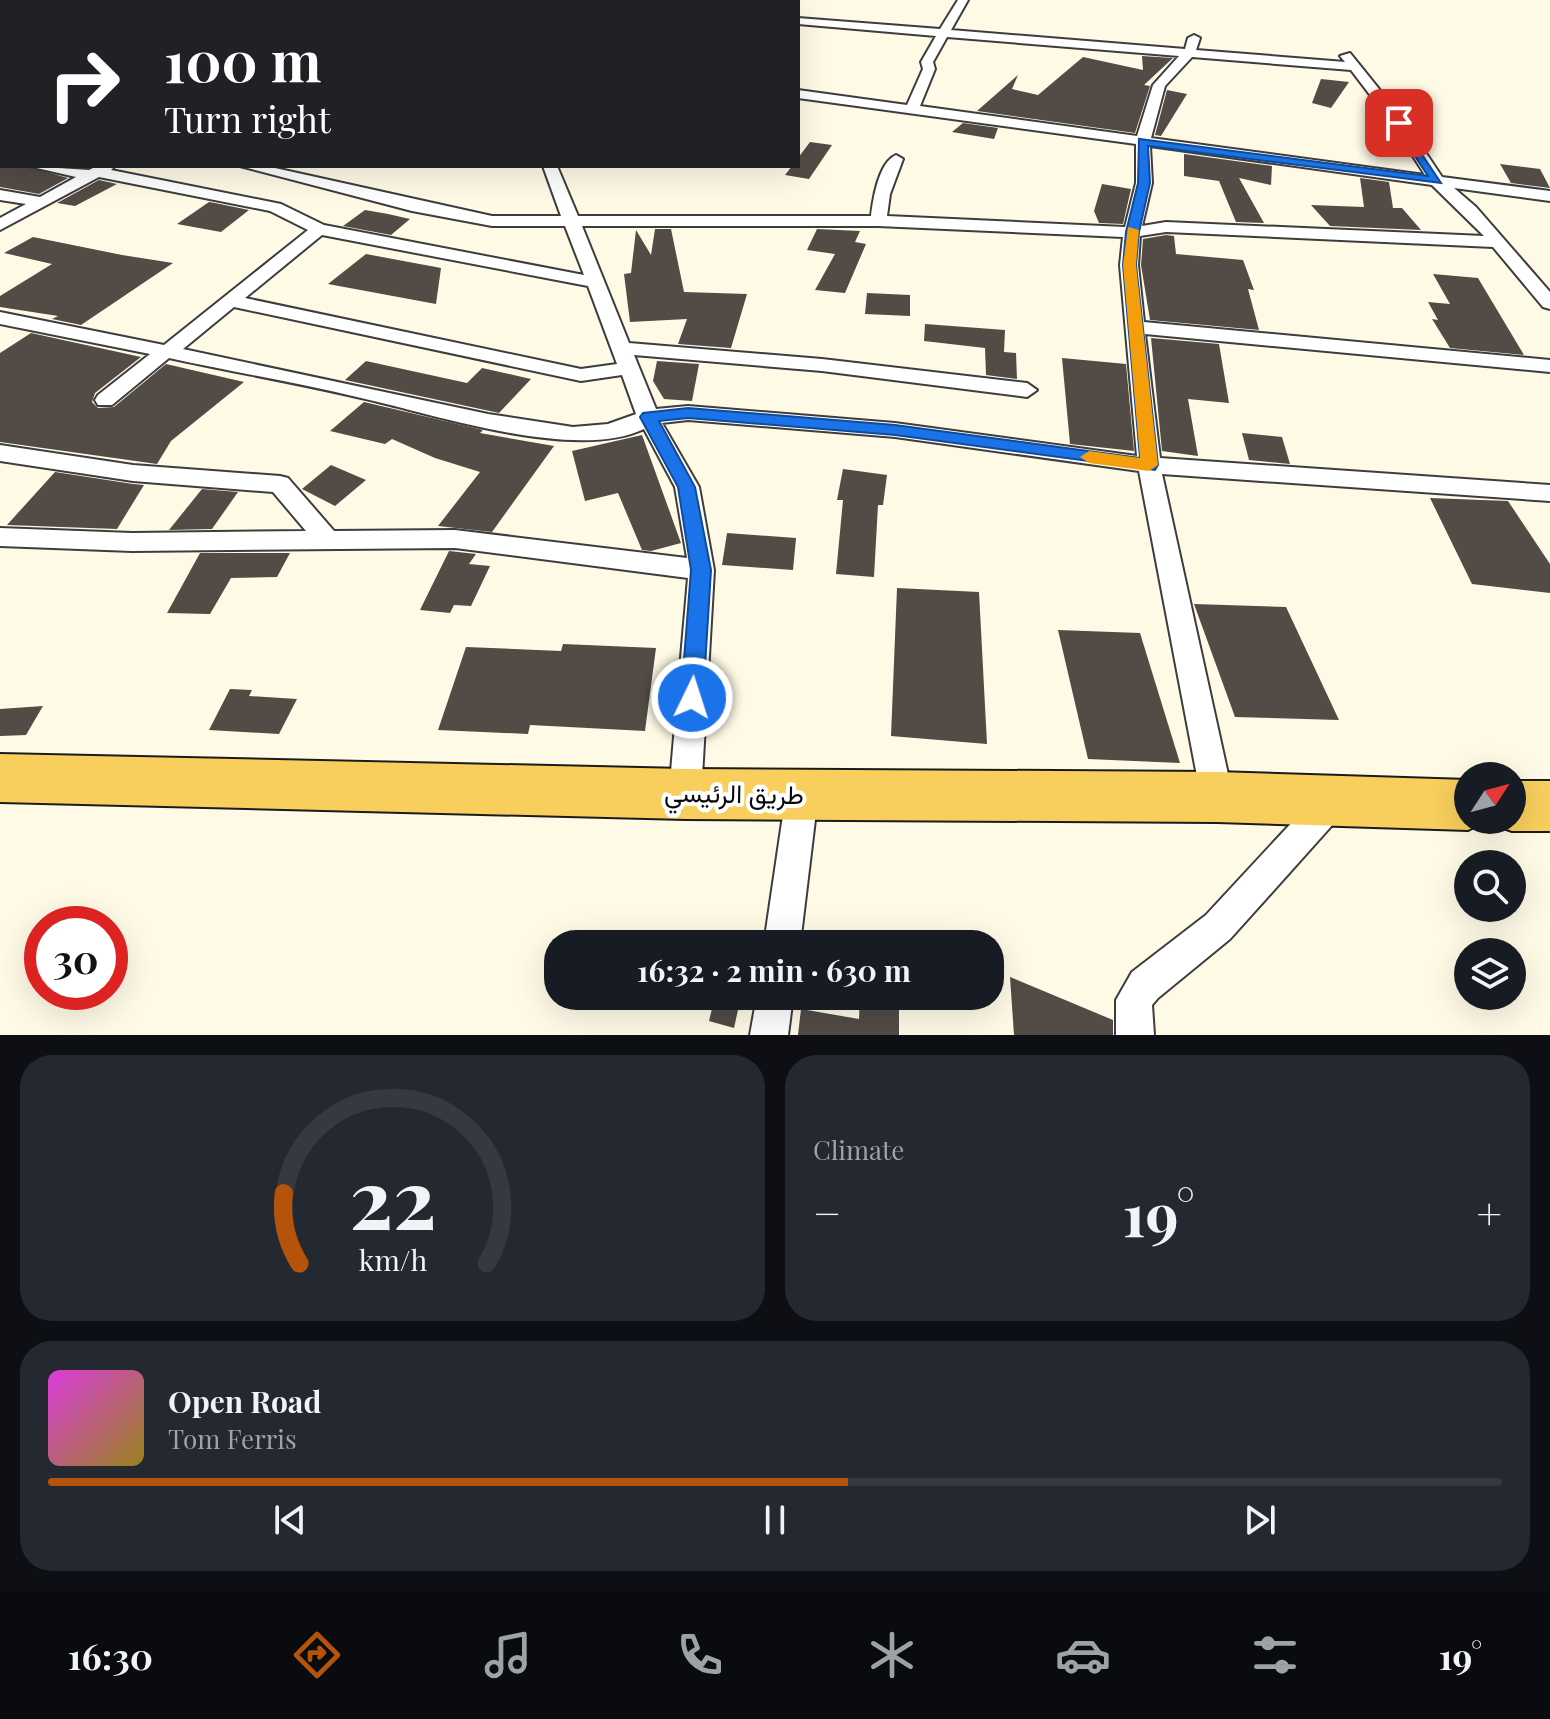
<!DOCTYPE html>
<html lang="en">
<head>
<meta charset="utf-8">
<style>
  :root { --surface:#171b24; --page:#242831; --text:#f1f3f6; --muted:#9ea1a6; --line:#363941; --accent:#b45309 }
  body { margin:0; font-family:"Playfair Display",Vazirmatn,serif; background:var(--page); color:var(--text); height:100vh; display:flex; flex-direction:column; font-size:30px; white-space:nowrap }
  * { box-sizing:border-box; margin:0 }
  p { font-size:26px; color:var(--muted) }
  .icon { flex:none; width:44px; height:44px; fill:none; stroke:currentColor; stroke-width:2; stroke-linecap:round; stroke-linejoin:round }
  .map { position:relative; height:1035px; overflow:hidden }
  .panel { display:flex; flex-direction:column; gap:20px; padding:20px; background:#0d0f14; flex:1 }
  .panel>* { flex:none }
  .banner { position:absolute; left:0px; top:0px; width:800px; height:168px; box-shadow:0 8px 32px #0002; background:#202124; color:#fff; overflow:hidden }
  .needle { width:52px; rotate:54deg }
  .buttons { position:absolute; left:1454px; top:762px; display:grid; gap:16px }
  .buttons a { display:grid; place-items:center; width:72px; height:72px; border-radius:50%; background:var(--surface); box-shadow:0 8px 32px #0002; font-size:40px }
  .speed { position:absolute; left:24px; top:906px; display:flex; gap:16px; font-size:40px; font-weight:700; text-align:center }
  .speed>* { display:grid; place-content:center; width:104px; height:104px; border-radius:50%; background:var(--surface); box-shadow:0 8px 32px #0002; line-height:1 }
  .speed .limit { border:12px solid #d22; background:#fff; color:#111 }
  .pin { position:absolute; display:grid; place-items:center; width:68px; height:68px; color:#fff; margin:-34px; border-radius:16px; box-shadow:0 4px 12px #0006 }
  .me { position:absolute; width:88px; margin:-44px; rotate:4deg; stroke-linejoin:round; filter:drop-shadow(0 0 6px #0008) }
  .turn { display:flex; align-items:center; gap:28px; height:168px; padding:0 32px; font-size:36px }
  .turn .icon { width:104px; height:104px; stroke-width:2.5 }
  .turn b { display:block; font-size:56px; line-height:68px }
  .big { font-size:60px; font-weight:700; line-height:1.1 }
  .panel .tile { flex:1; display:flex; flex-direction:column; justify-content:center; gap:12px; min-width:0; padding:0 28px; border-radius:32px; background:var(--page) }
  .panel .dial { align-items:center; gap:0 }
  .dial svg { height:208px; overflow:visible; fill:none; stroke:var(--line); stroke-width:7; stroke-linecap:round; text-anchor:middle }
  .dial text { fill:var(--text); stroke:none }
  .song { display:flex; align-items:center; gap:24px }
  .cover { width:96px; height:96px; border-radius:12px; background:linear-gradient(135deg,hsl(300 70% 55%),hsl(50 70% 35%)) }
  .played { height:8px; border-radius:4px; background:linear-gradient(90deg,var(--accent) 55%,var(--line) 55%) }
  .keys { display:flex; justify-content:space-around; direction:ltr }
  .heat { display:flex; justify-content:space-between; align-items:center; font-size:44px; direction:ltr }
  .panel .tiles { flex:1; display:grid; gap:20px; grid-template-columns:1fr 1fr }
  .tile:last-child { grid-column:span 2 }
  .trip { position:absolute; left:544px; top:930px; width:460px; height:80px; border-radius:32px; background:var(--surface); box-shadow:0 8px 32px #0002; font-weight:700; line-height:80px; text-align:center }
  .menu { display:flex; height:128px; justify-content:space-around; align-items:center; background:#090b0e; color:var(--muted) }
  .menu .icon { width:56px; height:56px }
  .menu .selected { color:var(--accent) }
  .menu b { font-size:36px; color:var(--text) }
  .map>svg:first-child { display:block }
</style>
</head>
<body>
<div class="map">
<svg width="1550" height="1035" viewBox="0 0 1550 1035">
  <rect width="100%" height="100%" fill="#fffae6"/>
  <!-- building -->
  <g fill="#524b46">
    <path d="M1142,56L1173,58L1144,85L1150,86L1135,133L977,111L1018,75L1012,89L1038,95L1083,57L1143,70Z"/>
    <path d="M1321,79L1349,82L1331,108L1312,103Z"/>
    <path d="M1167,90L1187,94L1161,136L1155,135Z"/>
    <path d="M963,123L998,128L994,139L952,132Z"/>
    <path d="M810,142L832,145L809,179L785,175L792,166H798V158Z"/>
    <path d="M1184,154L1272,166L1271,185L1239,178L1264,223L1236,222L1219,181L1184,176Z"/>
    <path d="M1500,164L1540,169L1550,188L1511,183Z"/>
    <path d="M5,166H25L68,178L39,194L0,187V168Z"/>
    <path d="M1360,178L1389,182L1393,208H1402L1421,230L1330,226L1311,205L1364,207Z"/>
    <path d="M99,180L117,184L75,206L57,203Z"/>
    <path d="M1102,184L1131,189L1123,224L1099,223L1094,211Z"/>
    <path d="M209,202L215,203L249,210L221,232L177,224Z"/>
    <path d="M365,210L388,214L410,219L391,235L343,226Z"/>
    <path d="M655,229H671L684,292L747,294L731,348L678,344L687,319L630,322L624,274L631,273L636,230L651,255Z"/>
    <path d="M817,229L860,231L855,242L866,244L845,293L815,290L835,254L807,250Z"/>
    <path d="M1166,235L1174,236L1176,254L1243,260L1254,290L1248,289L1259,330L1150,320L1141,265L1143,239Z"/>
    <path d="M33,237L122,255L173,263L81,325L52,319L58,316L0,307V296L52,264L4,253Z"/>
    <path d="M366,254L441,268L436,304L328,284Z"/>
    <path d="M1433,274L1478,278L1524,355L1450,348L1432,319L1438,320L1428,302L1450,304Z"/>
    <path d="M867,293L910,295V316L865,314Z"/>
    <path d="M925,324L1005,330L1004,352L1016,353L1017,379L986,375L985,348L924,341Z"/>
    <path d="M31,333L141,357L95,393L92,402L98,408L114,407L166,364L244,382L171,441L157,464L0,442V353Z"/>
    <path d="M1151,338L1219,344L1229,403L1188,399L1198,456L1162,451Z"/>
    <path d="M1062,358L1126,364L1134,451L1070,444Z"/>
    <path d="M366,361L467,383L482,368L531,379L499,413L345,380Z"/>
    <path d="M657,361L699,364L692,401L664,399L653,381Z"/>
    <path d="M364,402L483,430L480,433L554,446L492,532L438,526L480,472L435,458L392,439L385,444L330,431Z"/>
    <path d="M1242,433L1282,437L1290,464L1249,460Z"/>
    <path d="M642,435L681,543L651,551L642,550L618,493L585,501L572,451Z"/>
    <path d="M331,465L366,480L335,506L302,489Z"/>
    <path d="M843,469L887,475L883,505H878L874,577L836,574L843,500H837Z"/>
    <path d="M55,472L133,484L144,485L117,529L7,525Z"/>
    <path d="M202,489L238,492L212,529L169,530Z"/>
    <path d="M1430,498L1508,501L1550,564V593L1472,584Z"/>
    <path d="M727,533L796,538L793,570L722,565Z"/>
    <path d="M449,551L476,554L469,564L490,566L471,606L454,605L450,613L420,610Z"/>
    <path d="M200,553H290L277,577L231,578L210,614L167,613Z"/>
    <path d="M897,588L979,592L987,744L891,736Z"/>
    <path d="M1194,604L1286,607L1339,720L1235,717Z"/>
    <path d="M1058,630L1140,633L1180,763L1088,759Z"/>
    <path d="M563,644L656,648L645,731L530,725L528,734L438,730L466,647L561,651Z"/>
    <path d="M230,689L252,690L249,696L297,699L279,734L209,730Z"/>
    <path d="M43,706L26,735L0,736V709Z"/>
    <path d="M1010,977L1113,1020V1035H1014Z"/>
    <path d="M715,996H741L734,1028L709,1021Z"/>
    <path d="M860,996H899V1035H798L801,1009L859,1019Z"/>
  </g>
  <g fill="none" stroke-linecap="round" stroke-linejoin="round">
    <!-- minor casing -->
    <g stroke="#3d3d3d" stroke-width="4">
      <g id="minor">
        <path d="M73,0H87L88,2H74Z"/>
        <path d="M193,0H209L210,2H194Z"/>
        <path d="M268,0H284L285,2H269Z"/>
        <path d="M495,0H512L511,2Z"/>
        <path d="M532,0H564L565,2H533Z"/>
        <path d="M958,0H968L951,30L1185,49L1188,38L1194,35L1200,38L1196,50L1345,62L1340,56L1350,53L1404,120L1442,177L1550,191V201L1454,188L1476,207L1550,292V309L1543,307L1493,247L1166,232L1140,236L1138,265L1144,322L1550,360V372L1145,334L1160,458L1550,485V501L1162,474L1233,797L1228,808L1217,812L1206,808L1201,797L1139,471L895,437L688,420L662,423L699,487L714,570L701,794L696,804L685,809L674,804L669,794L688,578L455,548L132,551L0,546V528L132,533L306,531L273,492L133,481L0,461V445L133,465L280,476L288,478L334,531L455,530L687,558L675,487L644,429C575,462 434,414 361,398C298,383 233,372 169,358L112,405H98L95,400L98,395L150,354L0,324V312L164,345L308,230L270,211L99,177L0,230V218L26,204L0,200V190L40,197L76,177L28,166L89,170L97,166H115L111,170L281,204L324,225L584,275L565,226H492L412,211L240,166H266L492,216H561L543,166H557L578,216H871C873,199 879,162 896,155L903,159L890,194L887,216L1125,227L1136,183V144L798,98V90L907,105L923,69L921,62L936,36L798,24V18L940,29ZM947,37L1179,56L1153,85L1137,136L920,106L935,69L933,62ZM1192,57L1351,70L1393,125L1425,175L1151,138L1165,86ZM1150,146L1432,185L1484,236L1166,222L1142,226L1152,183ZM582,226H878L1123,237L1120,265L1137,456L895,423L688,406L656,409L634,355L822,371L1027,397L1037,390L1027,383L822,359L629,343ZM322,235L588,286L617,364L581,369L245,298ZM234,307L581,381L622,375L636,414L608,424L573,427L488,414L183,349Z"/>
        <path d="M0,52L2,53V61L0,60Z"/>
        <rect x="0" y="129" width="2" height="8"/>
        <rect x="0" y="156" width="2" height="9"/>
        <path d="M802,780L813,785L818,795L800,944H764L786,795L791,785Z"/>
        <path d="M1332,787L1343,791L1348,802L1343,813L1230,939L1158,998L1152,1005L1154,1035H1116V1000L1132,972L1206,915L1321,791Z"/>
        <path d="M757,996H793L788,1035H750Z"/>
      </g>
    </g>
    <!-- primary casing -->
    <g stroke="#1b1b1b" stroke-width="4">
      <g id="primary">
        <path d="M0,754L685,769L1217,772L1468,780V820H1488L1468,830L1217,822L685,819L0,802Z"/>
        <path d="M1512,781H1550V831H1512L1493,824L1492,820H1512Z"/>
      </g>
    </g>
    <!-- minor -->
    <use href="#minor" fill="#fff" fill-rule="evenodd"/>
    <!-- primary -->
    <use href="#primary" fill="#f8cf5d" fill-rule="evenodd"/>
  </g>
  <!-- route -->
  <path fill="#1a73e8" stroke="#114b97" stroke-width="2" d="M1399,120L1441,183L1148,146L1150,183L1139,232L1136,265L1158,465L1155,470L895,435L688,418L659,421L695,487L711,570L703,698L700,705H685L681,698L691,570L678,487L640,417L643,413L688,408L895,425L1140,458L1123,265L1126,232L1138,183L1139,139L1428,176L1393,123Z"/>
  <!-- slow -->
  <path fill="#f59e0b" d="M1128,227L1139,230L1136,265L1158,465L1149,471L1089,463L1080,457L1089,451L1140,458L1123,265Z"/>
  <g text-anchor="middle" stroke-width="8" stroke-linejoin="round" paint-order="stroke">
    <!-- near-street labels -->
    <g font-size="26" fill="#0a0a0a" stroke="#fff">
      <text transform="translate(734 794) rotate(1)" y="9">طريق الرئيسي</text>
    </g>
  </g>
</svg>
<div class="buttons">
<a><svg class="needle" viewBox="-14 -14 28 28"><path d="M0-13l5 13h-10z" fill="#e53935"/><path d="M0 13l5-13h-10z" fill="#9ea1a6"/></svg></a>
<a><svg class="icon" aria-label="search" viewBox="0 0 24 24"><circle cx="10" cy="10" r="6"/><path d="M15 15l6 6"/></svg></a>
<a><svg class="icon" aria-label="layers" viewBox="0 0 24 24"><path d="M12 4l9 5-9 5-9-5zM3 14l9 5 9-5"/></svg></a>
</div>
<div class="speed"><div class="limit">30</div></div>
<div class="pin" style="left:1399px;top:123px;background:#d93025"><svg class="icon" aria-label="arrive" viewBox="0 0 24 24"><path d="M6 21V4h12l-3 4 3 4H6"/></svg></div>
<svg class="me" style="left:692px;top:698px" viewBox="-20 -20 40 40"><circle r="17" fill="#1a73e8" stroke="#fff" stroke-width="3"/><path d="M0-11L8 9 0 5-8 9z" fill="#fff"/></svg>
<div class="trip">16:32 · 2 min · 630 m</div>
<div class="banner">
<div class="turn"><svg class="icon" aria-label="right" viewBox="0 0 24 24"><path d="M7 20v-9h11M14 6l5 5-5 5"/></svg><div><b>100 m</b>Turn right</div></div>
</div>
</div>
<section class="panel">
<div class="tiles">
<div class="tile dial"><svg viewBox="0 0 100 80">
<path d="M14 69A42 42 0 1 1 86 69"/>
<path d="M14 69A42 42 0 0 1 8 42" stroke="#b45309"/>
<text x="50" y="56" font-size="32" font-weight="700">22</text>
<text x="50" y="72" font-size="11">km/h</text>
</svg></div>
<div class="tile"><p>Climate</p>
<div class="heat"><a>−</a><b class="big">19°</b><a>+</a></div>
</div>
<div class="tile">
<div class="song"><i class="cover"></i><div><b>Open Road</b><p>Tom Ferris</p></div></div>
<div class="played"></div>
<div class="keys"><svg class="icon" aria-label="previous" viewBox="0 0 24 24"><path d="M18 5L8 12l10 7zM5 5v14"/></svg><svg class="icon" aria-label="pause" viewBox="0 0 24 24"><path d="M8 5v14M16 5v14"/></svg><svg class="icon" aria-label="next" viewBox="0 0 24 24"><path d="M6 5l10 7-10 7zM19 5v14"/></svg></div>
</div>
</div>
</section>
<nav class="menu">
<b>16:30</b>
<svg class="icon selected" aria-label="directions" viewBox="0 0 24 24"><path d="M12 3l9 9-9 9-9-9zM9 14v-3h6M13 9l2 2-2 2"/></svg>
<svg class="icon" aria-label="music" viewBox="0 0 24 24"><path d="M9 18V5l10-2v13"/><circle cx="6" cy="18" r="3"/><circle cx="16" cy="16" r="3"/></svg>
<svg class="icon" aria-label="phone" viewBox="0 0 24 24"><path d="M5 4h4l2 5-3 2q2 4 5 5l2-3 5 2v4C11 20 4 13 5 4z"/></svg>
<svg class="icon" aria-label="climate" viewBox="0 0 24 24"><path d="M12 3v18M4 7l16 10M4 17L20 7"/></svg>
<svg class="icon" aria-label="car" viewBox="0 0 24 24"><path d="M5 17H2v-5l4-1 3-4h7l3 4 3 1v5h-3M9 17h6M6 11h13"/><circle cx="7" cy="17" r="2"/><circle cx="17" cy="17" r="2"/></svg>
<svg class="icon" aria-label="filters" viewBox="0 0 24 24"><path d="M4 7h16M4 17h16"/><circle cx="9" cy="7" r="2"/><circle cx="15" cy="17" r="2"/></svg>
<b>19°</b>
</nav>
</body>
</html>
